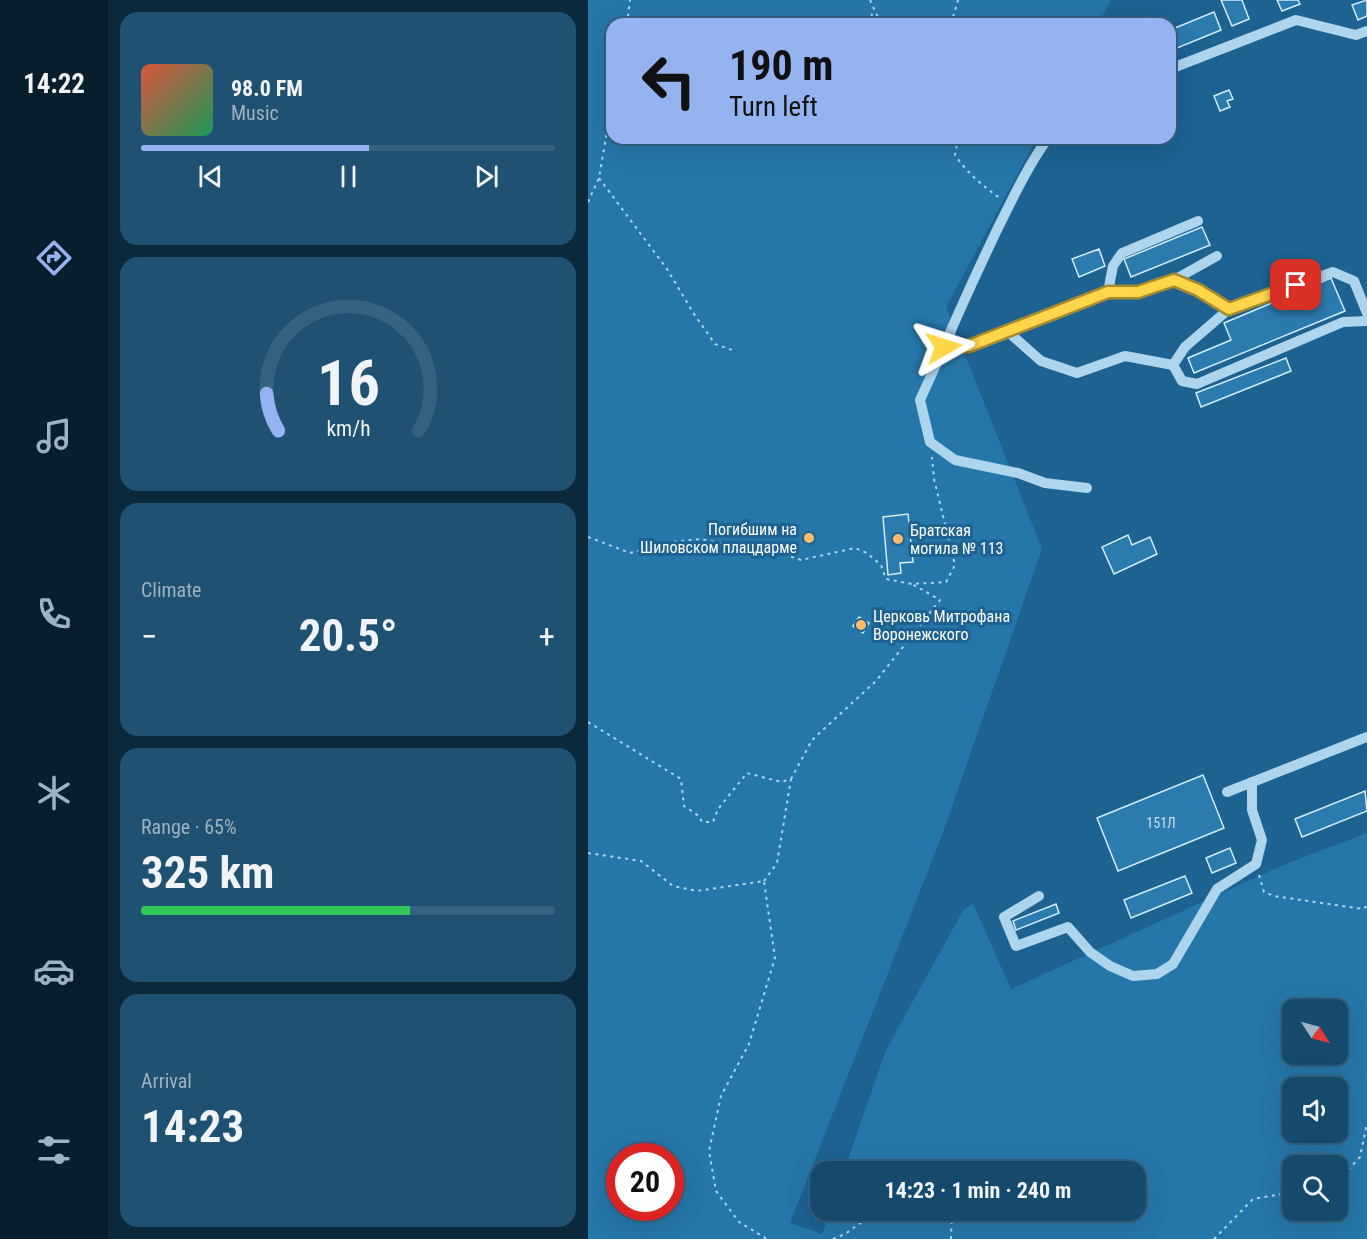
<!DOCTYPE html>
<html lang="en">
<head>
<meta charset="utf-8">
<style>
  :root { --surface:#164a6d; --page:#1f5172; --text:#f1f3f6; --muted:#9eb3c2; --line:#356280; --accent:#95b2f1 }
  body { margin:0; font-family:"Roboto Condensed",sans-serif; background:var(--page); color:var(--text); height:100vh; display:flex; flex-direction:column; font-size:22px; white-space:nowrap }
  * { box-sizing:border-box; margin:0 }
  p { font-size:20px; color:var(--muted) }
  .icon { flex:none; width:33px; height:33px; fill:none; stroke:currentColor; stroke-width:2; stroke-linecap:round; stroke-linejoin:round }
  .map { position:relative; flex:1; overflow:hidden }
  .drawer { display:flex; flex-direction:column; gap:12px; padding:12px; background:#0c293c; width:480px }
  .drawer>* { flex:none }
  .guide { position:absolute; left:18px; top:18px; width:570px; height:126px; border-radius:18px; box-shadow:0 6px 24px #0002,0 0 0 2px var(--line); background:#95b2f1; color:#111; overflow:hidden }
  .needle { width:39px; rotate:126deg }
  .fabs { position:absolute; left:694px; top:999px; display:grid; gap:12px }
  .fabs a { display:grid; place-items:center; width:66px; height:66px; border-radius:12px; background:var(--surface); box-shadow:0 6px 24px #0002,0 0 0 2px var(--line); font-size:30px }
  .speed { position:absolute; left:18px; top:1143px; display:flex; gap:12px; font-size:30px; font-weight:700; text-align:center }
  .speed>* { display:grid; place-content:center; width:78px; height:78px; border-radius:50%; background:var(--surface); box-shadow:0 6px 24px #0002,0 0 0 2px var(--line); line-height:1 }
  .speed .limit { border:9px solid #d22; background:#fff; color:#111 }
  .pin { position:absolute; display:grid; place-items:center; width:51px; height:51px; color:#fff; margin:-26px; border-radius:12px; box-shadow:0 3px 9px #0006 }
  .me { position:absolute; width:66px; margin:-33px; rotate:84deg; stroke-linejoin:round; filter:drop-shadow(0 0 4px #0008) }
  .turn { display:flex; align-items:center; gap:21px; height:126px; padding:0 24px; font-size:27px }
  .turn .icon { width:78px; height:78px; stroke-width:2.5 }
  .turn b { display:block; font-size:42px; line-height:51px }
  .big { font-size:45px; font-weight:700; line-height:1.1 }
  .drawer .card { flex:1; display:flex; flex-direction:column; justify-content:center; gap:9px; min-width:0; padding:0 21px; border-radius:18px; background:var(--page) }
  .drawer .dial { align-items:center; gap:0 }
  .dial svg { height:156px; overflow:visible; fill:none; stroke:var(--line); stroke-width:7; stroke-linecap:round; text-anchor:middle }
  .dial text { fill:var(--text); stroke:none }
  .song { display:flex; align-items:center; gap:18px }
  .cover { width:72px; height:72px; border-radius:9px; background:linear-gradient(135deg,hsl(10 70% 55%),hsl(150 70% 35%)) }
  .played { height:6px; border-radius:3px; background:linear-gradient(90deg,var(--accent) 55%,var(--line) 55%) }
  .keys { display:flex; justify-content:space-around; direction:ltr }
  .heat { display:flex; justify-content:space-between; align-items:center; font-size:33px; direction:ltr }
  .charge { height:9px; border-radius:4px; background:linear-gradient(90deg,#34c759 65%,var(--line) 0) }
  .trip { position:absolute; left:222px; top:1161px; width:336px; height:60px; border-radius:18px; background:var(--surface); box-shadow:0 6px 24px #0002,0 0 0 2px var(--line); font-weight:700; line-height:60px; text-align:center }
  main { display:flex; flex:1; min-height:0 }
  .menu { display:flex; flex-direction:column; width:108px; justify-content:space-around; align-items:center; background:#091e2c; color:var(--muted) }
  .menu .icon { width:42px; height:42px }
  .menu .active { color:var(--accent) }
  .menu b { font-size:27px; color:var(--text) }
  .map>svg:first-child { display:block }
</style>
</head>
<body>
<main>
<nav class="menu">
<b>14:22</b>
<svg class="icon active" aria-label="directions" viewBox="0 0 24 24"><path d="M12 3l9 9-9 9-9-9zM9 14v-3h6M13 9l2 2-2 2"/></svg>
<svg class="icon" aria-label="music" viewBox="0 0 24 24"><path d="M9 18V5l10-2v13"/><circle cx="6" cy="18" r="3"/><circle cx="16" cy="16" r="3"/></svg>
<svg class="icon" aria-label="phone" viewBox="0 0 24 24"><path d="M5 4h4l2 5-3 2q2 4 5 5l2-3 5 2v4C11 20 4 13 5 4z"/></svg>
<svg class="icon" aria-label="climate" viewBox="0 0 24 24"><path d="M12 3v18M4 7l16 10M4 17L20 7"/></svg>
<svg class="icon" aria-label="car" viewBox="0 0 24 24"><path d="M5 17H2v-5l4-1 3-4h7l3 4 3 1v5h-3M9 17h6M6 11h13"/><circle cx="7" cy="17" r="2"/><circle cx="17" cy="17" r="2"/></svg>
<svg class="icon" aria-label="filters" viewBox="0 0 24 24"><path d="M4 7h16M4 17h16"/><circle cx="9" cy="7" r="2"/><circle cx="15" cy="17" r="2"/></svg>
</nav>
<section class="drawer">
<div class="card">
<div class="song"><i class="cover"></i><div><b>98.0 FM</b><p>Music</p></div></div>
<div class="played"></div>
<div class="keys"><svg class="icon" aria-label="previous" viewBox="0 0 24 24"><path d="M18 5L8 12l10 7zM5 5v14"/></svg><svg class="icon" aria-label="pause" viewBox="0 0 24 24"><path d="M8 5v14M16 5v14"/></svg><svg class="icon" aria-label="next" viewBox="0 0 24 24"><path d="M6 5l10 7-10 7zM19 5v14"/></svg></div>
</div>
<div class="card dial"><svg viewBox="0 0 100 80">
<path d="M14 69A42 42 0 1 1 86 69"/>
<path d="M14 69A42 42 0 0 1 8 50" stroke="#95b2f1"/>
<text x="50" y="56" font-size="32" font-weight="700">16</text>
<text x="50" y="72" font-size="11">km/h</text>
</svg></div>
<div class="card"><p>Climate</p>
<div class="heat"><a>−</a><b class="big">20.5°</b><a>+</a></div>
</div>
<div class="card"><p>Range · 65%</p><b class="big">325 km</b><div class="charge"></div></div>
<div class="card"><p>Arrival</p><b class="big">14:23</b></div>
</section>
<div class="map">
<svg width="779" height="1239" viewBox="0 0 779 1239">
  <rect width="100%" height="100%" fill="#1d6291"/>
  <!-- green -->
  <path fill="#2677a9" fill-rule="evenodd" d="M0,0H523L510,24H24V138H449L358,307L454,549L354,835L202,1223L234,1234L242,1211L548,1210V1172L256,1171L298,1050L376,909L385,904L423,989L698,864L779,833V1239H0ZM705,1010H750V1054H705ZM705,1088H750V1132H705ZM32,1156H82V1208H32ZM705,1166H750V1210H705Z"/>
  <!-- building -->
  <g fill="#2c7bae" stroke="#d2ebfa" stroke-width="1.5">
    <path d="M633,0H654L661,19L644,26Z"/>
    <path d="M689,0H710L712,4L694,11Z"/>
    <path d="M779,0V16L770,20L764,5Z"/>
    <path d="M626,12L633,30L582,51V30Z"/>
    <path d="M641,90L645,99L639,101L642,107L632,111L626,96Z"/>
    <path d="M614,227L622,245L543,277L536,259Z"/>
    <path d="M511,249L517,266L491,277L484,259Z"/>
    <path d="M743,278L757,311L606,373L600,358L643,340L636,323Z"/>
    <path d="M698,358L703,371L613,407L608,393Z"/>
    <path d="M320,514L325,562L312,563L313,573L300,575L295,517Z"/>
    <path d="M540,535L544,545L562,537L569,554L526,574L514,547Z"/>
    <path d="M271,617L281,623L275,633L265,626Z"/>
    <path d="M615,775L636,828L530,871L509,818Z"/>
    <path d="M777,791L779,811L714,837L707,819Z"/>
    <path d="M642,848L648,863L624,873L618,858Z"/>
    <path d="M597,876L604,893L543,918L536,900Z"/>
    <path d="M468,904L471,913L428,930L425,921Z"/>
  </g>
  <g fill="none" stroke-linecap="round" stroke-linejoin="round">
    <!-- path -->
    <g stroke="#add5ee" stroke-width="2" stroke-dasharray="3 4.5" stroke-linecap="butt">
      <path d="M282,0L293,24"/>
      <path d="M39,24L42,0"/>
      <path d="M282,24L285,9"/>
      <path d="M363,24L370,0"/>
      <path d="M370,138L367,155C380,174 395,186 413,199"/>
      <path d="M11,178L79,269L106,314L127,344L147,351"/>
      <path d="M0,202L11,178L24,102"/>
      <path d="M0,537L42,553L82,542L113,539L156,548H177L213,560L267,548L279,553L293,565L298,579L324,584L358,582L367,565L346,479L344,457"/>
      <path d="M0,722L93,779L96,806L111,816L114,822H125L130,809L159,773L193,782L203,779L224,740L288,681L352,600L324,584"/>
      <path d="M0,853L53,861L85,886L109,891L176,881L187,958L161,1044L133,1096L121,1151L128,1191L151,1222L179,1239"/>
      <path d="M671,875L676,892L686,896L775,909L779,906"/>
      <path d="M176,881L189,863L203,779"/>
      <path d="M750,1181L772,1157L779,1123"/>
      <path d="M245,1239L257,1234L291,1210"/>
      <path d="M363,1239L364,1210"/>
      <path d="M626,1239L665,1199L705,1192"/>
    </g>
    <!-- minor -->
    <g stroke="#add5ee" stroke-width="10">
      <path d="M582,69L708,20L768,35L779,31"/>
      <path d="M460,138C439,167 424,200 408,232C390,270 372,308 356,347L381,346L520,292H550L586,280L629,256"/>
      <path d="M586,280L610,290L641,309L745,272L766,281L779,313"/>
      <path d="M520,292L525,266L534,253L610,221"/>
      <path d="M418,330L453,361L489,373L537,356L585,365L597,347L641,309"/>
      <path d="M356,347L332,400L342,442L367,460L430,473L457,483L499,488"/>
      <path d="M585,365L594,381L609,384L755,322L779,321"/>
      <path d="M639,792L779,737"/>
      <path d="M451,896L416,917L428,946L480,927L502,952L522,966L545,976L569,974L585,964L629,889L668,864L674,840L664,810V782"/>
    </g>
  </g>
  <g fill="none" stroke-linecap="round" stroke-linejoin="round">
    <!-- route casing -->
    <g stroke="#a68a30" stroke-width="15">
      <path id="route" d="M356,347L381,346L520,292H550L586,280L610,290L641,309L708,285"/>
    </g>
    <!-- route -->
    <use href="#route" stroke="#ffd54a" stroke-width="10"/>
  </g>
  <!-- markers -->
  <g fill="#fdbb6b" stroke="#1d6291" stroke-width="2">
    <circle cx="221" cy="538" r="6"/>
    <circle cx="310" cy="539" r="6"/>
    <circle cx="273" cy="625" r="6"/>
  </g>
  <g text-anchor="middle" stroke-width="6" stroke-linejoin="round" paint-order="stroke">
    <!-- number labels -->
    <g font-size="14" fill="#cadeeb">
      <text x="573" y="828">151Л</text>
    </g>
    <!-- poi labels -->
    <g font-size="16" fill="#fff" stroke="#1d6291" text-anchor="start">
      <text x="209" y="535" text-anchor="end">Погибшим на<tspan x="209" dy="18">Шиловском плацдарме</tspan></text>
      <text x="322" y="536">Братская<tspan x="322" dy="18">могила № 113</tspan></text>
      <text x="285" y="622">Церковь Митрофана<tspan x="285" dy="18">Воронежского</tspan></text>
    </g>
  </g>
</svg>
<div class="fabs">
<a><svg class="needle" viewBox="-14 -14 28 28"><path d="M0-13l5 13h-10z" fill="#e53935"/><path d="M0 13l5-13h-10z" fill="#9eb3c2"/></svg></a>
<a><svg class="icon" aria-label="sound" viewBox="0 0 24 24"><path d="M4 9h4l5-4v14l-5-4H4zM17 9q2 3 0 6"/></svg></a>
<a><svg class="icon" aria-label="search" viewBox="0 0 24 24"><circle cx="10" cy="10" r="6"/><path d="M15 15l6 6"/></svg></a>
</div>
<div class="speed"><div class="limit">20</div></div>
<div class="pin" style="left:708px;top:285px;background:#d93025"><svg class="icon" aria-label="arrive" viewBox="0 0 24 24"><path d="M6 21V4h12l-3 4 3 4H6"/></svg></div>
<svg class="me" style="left:356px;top:347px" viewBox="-20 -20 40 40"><path d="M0-17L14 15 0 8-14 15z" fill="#ffd54a" stroke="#fff" stroke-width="4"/></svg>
<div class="trip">14:23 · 1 min · 240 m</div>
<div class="guide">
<div class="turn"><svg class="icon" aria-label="left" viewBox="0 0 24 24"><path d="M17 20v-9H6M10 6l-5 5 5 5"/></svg><div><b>190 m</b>Turn left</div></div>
</div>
</div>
</main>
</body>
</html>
